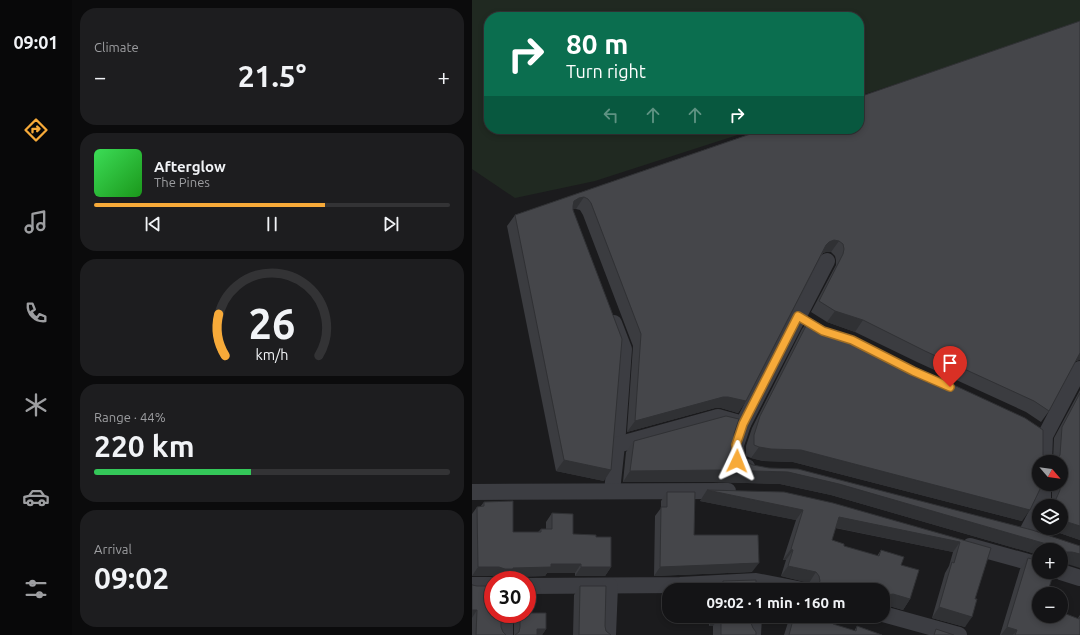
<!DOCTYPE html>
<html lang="en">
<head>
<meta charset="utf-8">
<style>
  :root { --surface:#141416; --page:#1d1d1f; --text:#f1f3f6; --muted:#9d9ea1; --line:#333335; --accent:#f7aa39 }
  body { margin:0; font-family:Ubuntu,sans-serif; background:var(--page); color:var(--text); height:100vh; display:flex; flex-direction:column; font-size:15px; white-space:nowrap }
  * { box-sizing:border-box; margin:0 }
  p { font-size:13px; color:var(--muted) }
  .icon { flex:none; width:22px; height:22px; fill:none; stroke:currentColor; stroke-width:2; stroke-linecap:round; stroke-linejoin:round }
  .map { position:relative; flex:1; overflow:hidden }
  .details { display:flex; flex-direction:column; gap:8px; padding:8px; background:#0b0b0c; width:400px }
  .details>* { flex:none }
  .banner { position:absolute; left:12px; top:12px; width:380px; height:122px; border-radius:16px; box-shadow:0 2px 6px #0003,0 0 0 1px var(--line); background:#0b6e4f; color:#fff; overflow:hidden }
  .needle { width:26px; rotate:118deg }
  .buttons { position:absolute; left:560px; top:455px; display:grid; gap:8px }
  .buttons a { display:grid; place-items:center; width:36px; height:36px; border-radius:50%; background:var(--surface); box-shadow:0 2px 6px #0003,0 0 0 1px var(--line); font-size:20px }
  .speed { position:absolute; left:12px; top:571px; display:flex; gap:8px; font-size:20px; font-weight:700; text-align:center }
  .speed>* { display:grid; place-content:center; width:52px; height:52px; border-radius:50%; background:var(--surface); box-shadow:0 2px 6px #0003,0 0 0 1px var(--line); line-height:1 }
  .speed .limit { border:6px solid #d22; background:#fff; color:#111 }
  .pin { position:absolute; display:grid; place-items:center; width:34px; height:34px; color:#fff; margin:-41px -17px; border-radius:50% 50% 50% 0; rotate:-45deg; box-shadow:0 0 4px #0007 }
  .pin .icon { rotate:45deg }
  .me { position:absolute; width:44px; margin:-22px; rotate:2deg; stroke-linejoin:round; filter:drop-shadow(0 0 3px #0008) }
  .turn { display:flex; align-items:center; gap:14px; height:84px; padding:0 16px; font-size:18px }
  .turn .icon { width:52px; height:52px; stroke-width:2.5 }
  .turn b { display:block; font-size:28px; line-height:34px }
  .lanes { display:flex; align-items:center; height:38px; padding:0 16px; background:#0003; justify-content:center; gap:20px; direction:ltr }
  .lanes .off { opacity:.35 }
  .big { font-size:30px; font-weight:700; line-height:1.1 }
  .details .tile { flex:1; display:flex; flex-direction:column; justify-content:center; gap:6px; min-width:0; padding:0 14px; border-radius:16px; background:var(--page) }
  .details .dial { align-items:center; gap:0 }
  .dial svg { height:104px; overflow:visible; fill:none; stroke:var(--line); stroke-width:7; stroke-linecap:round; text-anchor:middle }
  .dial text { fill:var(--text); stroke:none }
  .song { display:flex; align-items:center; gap:12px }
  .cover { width:48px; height:48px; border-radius:6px; background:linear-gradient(135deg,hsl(130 70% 55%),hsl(120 70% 35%)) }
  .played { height:4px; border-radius:2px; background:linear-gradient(90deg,var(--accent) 65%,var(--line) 65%) }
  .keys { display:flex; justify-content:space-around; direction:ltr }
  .heat { display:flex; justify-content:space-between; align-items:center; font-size:22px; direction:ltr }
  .charge { height:6px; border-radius:3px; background:linear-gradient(90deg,#34c759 44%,var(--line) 0) }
  .trip { position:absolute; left:190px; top:583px; width:228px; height:40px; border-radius:16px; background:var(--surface); box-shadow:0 2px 6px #0003,0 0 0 1px var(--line); font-weight:700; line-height:40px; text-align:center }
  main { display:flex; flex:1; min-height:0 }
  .tabs { display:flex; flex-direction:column; width:72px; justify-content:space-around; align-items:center; background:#080809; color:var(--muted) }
  .tabs .icon { width:28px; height:28px }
  .tabs .selected { color:var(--accent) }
  .tabs b { font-size:18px; color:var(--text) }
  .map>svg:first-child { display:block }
</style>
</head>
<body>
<main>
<nav class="tabs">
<b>09:01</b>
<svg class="icon selected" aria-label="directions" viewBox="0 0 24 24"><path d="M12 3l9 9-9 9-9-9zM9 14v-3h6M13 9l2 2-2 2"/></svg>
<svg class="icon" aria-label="music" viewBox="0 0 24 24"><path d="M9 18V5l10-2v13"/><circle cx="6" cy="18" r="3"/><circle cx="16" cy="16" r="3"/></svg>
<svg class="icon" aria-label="phone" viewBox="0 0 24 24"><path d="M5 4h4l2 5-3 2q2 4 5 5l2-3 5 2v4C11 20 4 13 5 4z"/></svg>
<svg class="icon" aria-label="climate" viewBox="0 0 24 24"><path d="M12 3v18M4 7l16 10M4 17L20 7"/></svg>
<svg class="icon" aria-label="car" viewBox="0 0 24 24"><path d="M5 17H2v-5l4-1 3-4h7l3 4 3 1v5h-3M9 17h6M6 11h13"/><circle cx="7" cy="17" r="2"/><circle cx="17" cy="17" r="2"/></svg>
<svg class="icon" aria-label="filters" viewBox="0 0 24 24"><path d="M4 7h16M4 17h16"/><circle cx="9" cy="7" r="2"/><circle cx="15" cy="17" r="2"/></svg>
</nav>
<section class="details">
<div class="tile"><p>Climate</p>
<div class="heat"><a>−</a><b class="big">21.5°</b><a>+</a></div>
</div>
<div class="tile">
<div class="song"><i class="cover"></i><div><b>Afterglow</b><p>The Pines</p></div></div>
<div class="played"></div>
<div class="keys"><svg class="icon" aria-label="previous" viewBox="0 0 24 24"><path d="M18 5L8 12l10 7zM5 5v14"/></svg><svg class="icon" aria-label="pause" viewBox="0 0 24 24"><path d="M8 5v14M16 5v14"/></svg><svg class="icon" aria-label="next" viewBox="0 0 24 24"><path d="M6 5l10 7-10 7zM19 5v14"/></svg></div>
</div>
<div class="tile dial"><svg viewBox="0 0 100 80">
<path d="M14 69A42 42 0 1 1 86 69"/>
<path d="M14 69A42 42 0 0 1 9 37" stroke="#f7aa39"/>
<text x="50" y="56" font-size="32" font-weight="700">26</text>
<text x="50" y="72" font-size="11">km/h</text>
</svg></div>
<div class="tile"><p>Range · 44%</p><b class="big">220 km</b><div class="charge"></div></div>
<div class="tile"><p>Arrival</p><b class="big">09:02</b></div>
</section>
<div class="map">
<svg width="608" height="635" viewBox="0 0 608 635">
  <rect width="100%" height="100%" fill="#1b1b1d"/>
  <!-- green -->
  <path fill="#202921" d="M0,0H608V23L591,30L387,96V17H17V129H284L123,181L43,198L0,169Z"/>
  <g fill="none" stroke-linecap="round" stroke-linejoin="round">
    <!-- minor -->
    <g stroke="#3c3d42" stroke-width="16">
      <path d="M142,323L152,349L145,445"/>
      <path d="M271,424L264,445L265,461L271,467H275"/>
      <path d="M572,462L573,436L608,369"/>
      <path d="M140,491L145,445L246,417L271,424L355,261"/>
      <path d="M0,492L256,491"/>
      <path d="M568,506L571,501V484"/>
      <path d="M555,532L567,509"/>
      <path d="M498,546L567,565"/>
      <path d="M589,572L608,578"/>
      <path d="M0,585H21"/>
      <path d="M55,586L208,585L284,581L331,590"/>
      <path d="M411,614L487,635"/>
      <path d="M33,635V614"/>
      <path d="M136,635L138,586"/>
      <path d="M281,635L282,616"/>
    </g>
  </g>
  <!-- wall -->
  <g fill="#3b3c40">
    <path d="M293,129L607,360L604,361L577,411L569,422L554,412L445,362L383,332L355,322L339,312L364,265V260L363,256L359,252H354L351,253L274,401L266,413L249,408H243L155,432L161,346L111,215L108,210L104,209H101L132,481L84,471L35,226L43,215Z"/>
    <path d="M338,318L571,455L575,458L579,460H581L582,438L608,390V540L573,528H589V506H578L580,501V484H589V462H567L550,521L321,462L291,461L279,458L274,456V446L280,428L330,329Z"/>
    <path d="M262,434L264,454L273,461L281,465L608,546L592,563H589V550H567V555L359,495L308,484L240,482H151L154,452L162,441Z"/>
    <path d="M235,490L519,548L493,627L460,618L473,573L477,566L481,552L363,528L360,540L372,546L405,556L409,550L429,565L438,599L431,610L414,605L411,590H332L333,588H340V587L337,583L309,576L314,560H311L324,520L228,501Z"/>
    <path d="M195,492L222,535L280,572L182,576L183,516L189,508V501Z"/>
    <path d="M12,502L41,532H66L69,529H74V522L80,513L101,534L124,537L139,567L133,576H103V573H75L73,576L36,577L35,578H27L21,576H0V514L5,507H8Z"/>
    <path d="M556,558L567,616L606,618L608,615V635H528L548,569Z"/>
    <path d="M251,581L284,590H245Z"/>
    <path d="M0,584L29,627L31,632L34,635H0Z"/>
    <path d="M108,586L133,626L134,631L139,635H101L102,595Z"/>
    <path d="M47,614H55L74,629L70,635H42V620Z"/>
    <path d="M237,616H280L279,623L281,628L284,635H241V626H237Z"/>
    <path d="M318,616H364L361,624L382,631L385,626L410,635H312Z"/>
  </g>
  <!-- shaded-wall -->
  <g fill="#303134">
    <path d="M112,197L104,209H99L102,201L107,198Z"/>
    <path d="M362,240L367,241L359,252H354L350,253L354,245L357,242Z"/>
    <path d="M363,311L391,320L383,332L355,322Z"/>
    <path d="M608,353V360L603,361Z"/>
    <path d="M251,397H256L274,401L266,413L249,408H243L155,432L163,421Z"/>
    <path d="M287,447L329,450L558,510L550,521L321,462L291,461L279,458Z"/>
    <path d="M92,460L139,470L132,481L84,471Z"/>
    <path d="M248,470L316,472L367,484L578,545L574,550H567V555L359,495L308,484L240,482H151L158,471Z"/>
    <path d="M235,490L331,510L324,520L228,501Z"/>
    <path d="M367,517L488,542L481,552L360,527Z"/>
    <path d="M589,520L608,526V540L573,528H589Z"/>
    <path d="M319,549L321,550L314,560H311Z"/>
    <path d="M594,552H600L608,554V568L592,563H589V556L590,554Z"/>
    <path d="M287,563L280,572L182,576L188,567Z"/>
    <path d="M79,564H109L103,573H75L73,576L36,577L35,578H27L21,576H0L6,567H27L41,568Z"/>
    <path d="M316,566L344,572L337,583L309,576Z"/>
    <path d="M109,567H139L133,576H103Z"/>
    <path d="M373,583L396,590H368Z"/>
    <path d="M421,594L438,599L431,610L414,605H411V595Z"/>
    <path d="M467,607L500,617L493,627L460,618Z"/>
    <path d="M0,610H5L0,618Z"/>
    <path d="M244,616H248L241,626H237Z"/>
    <path d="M535,627L545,630L541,635H529Z"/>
    <path d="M65,629H74L70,635H61Z"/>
  </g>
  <!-- building -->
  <g fill="#45464a" stroke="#303134">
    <path d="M608,21V353L577,411L562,401L453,351L391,320L363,311L347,301L371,254L372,249L371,244L367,241L362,240L357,242L354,245L274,401L256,397H251L163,421L169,334L119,203L116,199L112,197L107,198L102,201L101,206V210L150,339L139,470L92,460L43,215L293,129H387V97Z"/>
    <path d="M338,318L356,329L383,338L445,368L553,418L571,430V455L575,458L579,460L585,459L588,455L590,427L608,393V526L589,520V506H581L588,490V484H589V462H567V484H570L569,487L558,510L329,450L299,449L287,447L282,445V435L288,416Z"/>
    <path d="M254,416L267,419L262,434L264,454L273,461L281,465L297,468L326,469L560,530L608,546V554L600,552H594L590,554L589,557V550H583L581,547L578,545L367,484L316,472L248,470L158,471L162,441Z"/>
    <path d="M235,490L312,492L361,503L519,548L503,599H505L500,617L467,607L480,562L482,563L488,542L367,517L360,540L372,544V546L407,556L409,550L432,557L429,565L447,570L438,599L421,594L414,595H411V590H396L373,583L371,590H333V588H342L346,585L348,581L347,576L344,572L316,566L321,550L319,549L331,510Z"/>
    <path d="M195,492H223L222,535H286L287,563L188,567L189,507H195Z"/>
    <path d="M41,501V532H69V529H80V513L101,514V534L124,535V537H139V567H109V564H79V567L41,568V569H33L27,567H6L5,507L12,506V502Z"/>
    <path d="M556,558L567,561V572H582L575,594H567V616H589V612L607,619L608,617V635H543L545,630L535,627Z"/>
    <path d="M284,580V590H251V581Z"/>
    <path d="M0,584V585L5,586H21V614H29V627L31,632L34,635H4L5,610H0Z"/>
    <path d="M108,586H134L133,626L134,631L139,635H107Z"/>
    <path d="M55,613H74V629H65V635H43L47,632L48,627V614H55Z"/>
    <path d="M249,616H280L279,623L281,628L284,632V635H249Z"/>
    <path d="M322,616H364L361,624L384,631L385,626L410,635H317Z"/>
    <path d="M464,629L482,635H462Z"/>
  </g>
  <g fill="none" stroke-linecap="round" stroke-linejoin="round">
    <!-- route casing -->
    <g stroke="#a16e25" stroke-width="10">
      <path id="route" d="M265,461L264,445L271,424L326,316L351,331L380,340L441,371L478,387"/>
    </g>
    <!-- route -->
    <use href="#route" stroke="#f7aa39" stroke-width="7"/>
  </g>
</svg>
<div class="buttons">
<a><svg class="needle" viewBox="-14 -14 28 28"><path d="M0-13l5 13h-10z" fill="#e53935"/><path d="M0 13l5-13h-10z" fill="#9d9ea1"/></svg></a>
<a><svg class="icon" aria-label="layers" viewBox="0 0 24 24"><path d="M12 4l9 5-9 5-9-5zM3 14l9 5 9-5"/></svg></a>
<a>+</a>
<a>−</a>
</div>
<div class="speed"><div class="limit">30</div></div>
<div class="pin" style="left:478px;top:387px;background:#d93025"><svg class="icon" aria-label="arrive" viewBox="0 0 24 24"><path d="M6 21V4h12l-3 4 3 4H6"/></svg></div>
<svg class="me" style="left:265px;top:461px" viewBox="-20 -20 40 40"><path d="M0-17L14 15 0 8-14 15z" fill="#f7aa39" stroke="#fff" stroke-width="4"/></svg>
<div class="trip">09:02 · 1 min · 160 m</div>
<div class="banner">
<div class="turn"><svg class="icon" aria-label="right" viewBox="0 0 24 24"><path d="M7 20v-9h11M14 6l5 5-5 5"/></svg><div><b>80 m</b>Turn right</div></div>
<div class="lanes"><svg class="icon off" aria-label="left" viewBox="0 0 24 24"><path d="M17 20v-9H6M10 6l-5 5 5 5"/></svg><svg class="icon off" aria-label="ahead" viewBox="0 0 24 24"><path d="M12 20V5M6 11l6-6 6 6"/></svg><svg class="icon off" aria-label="ahead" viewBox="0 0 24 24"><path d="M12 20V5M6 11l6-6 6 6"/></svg><svg class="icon" aria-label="right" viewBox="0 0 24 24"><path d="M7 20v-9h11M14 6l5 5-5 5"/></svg></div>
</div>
</div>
</main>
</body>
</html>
